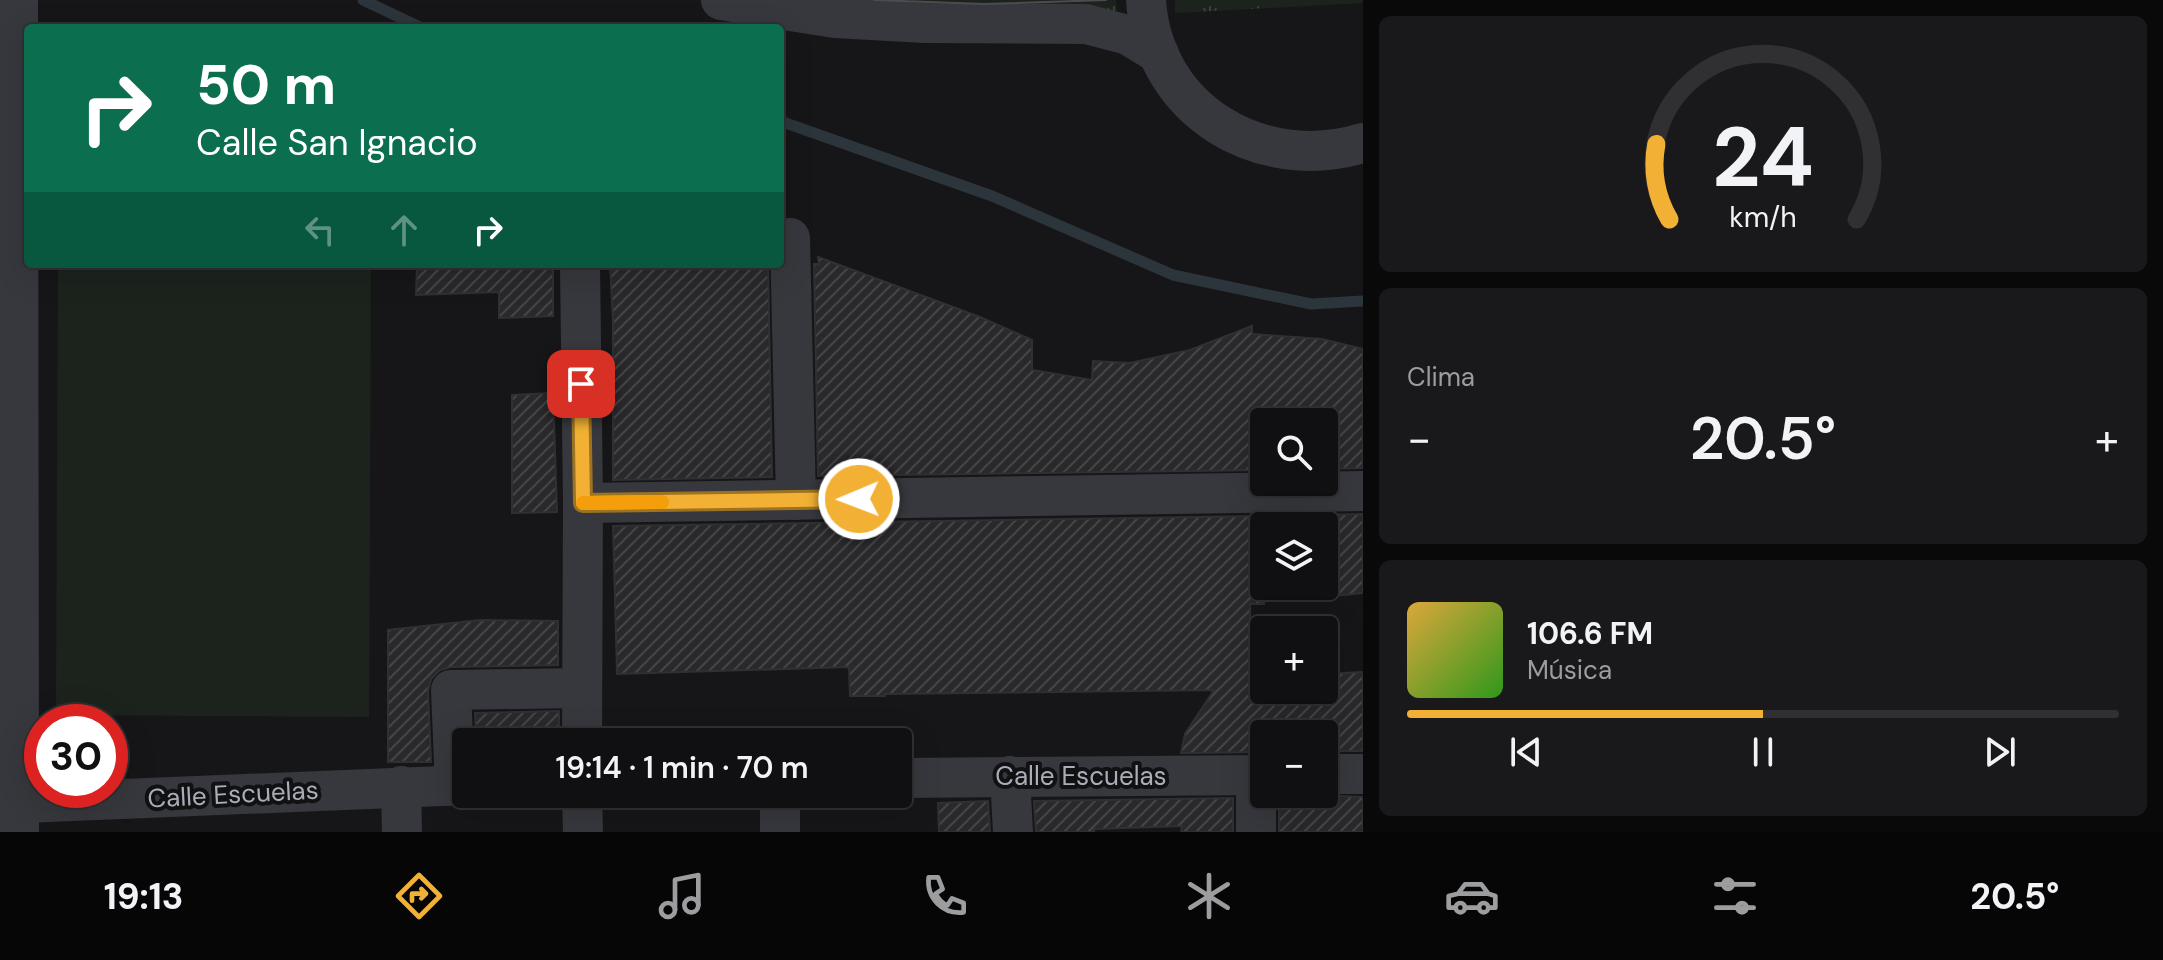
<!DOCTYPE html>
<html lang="es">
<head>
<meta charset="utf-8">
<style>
  :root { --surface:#101012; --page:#19191b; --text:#f1f3f6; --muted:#9c9d9f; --line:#303032; --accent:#f2b134 }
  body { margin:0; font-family:"DM Sans",sans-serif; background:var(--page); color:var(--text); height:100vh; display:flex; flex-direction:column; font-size:30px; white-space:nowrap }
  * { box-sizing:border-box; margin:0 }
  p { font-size:26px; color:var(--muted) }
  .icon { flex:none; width:44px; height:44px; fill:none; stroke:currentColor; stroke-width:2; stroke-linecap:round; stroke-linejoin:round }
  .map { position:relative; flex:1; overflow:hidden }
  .details { display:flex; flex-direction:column; gap:16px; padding:16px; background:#09090a; width:800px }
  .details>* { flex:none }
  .banner { position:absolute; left:24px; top:24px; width:760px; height:244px; border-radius:8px; box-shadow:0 8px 32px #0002,0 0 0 2px var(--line); background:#0b6e4f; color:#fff; overflow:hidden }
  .buttons { position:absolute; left:1250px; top:408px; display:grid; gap:16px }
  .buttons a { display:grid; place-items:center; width:88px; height:88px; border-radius:8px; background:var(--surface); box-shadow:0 8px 32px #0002,0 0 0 2px var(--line); font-size:40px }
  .speed { position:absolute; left:24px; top:704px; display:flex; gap:16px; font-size:40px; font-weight:700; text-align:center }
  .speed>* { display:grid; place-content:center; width:104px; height:104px; border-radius:50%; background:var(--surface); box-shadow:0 8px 32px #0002,0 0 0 2px var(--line); line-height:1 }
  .speed .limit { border:12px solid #d22; background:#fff; color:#111 }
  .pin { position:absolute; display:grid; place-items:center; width:68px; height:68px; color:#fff; margin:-34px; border-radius:16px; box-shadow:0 4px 12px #0006 }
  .me { position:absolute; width:88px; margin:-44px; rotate:269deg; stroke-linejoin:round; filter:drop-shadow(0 0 6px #0008) }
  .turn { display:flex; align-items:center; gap:28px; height:168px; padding:0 40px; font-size:36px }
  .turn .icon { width:104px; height:104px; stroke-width:2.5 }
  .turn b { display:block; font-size:56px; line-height:68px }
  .lanes { display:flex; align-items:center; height:76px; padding:0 40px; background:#0003; justify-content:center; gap:40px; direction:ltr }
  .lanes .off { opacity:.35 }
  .big { font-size:60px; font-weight:600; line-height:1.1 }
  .details .card { flex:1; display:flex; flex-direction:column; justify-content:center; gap:12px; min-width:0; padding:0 28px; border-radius:12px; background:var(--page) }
  .details .dial { align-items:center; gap:0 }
  .dial svg { height:208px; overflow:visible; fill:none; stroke:var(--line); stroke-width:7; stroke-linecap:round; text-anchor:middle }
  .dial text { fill:var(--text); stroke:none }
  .song { display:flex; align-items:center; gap:24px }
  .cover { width:96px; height:96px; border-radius:12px; background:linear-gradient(135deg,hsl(40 70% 55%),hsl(110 70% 35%)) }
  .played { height:8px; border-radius:4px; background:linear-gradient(90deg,var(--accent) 50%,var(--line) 50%) }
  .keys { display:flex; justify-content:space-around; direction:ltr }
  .heat { display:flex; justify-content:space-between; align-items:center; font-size:44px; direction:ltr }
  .trip { position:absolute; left:452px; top:728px; width:460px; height:80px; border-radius:8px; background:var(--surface); box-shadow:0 8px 32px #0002,0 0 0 2px var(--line); font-weight:600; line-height:80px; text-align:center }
  .menu { display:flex; height:128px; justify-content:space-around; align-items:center; background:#060607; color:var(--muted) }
  .menu .icon { width:56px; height:56px }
  .menu .on { color:var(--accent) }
  .menu b { font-size:36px; color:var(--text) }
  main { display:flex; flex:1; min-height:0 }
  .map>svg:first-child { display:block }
</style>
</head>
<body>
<main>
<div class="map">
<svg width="1363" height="832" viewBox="0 0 1363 832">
  <defs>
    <pattern id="grass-tufts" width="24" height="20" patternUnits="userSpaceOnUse" patternTransform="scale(2)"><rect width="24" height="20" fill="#1c231d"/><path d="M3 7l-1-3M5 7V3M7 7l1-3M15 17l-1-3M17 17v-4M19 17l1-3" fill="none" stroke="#3a403c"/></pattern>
    <pattern id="building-hatch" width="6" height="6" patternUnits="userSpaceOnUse" patternTransform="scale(2)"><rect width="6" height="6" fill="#29292c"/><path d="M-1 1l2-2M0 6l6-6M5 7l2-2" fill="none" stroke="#454548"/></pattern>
  </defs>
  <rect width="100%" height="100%" fill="#161618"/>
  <!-- grass -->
  <g fill="url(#grass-tufts)">
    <path d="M770,0H1116L1117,11L1009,15Z"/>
    <path d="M1175,0H1363V3L1175,13Z"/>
  </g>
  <!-- pitch -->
  <path fill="#1c231d" d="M58,264H371L369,717L56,715Z"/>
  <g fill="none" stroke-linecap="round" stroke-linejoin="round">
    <!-- stream -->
    <g stroke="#2c353c" stroke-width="11">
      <path d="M363,0L422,28"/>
      <path d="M780,121L992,196L1173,275L1311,304L1363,301"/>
    </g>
  </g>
  <!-- building -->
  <g fill="url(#building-hatch)" stroke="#303034" stroke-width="2">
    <path d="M818,257L980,317L1032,340V370L1092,380L1093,361L1130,363L1190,350L1252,326V334L1322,339L1363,349V468L1324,469V422H1264V470L818,476L814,264H819Z"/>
    <path d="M417,264H553V316L499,318V292L416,295Z"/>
    <path d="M610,264H768L772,477L613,480V320Z"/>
    <path d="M553,393L557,512L512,513V395Z"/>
    <path d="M1363,514V593L1324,597V515Z"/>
    <path d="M1264,516V604H1250L1251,666H1264V690H1324V674L1363,672V751H1324V734H1264V752L1181,753L1185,734L1214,690L885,694V696H850L849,667L617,674L613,526Z"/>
    <path d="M480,620L558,621V665L451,667L440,670L431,679L428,691L431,762H388V630Z"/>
    <path d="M559,711V742H476L475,713Z"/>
    <path d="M1317,795L1363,797V832H1279V796Z"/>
    <path d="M1233,798V832H1181L1182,826L1094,829V832H1036L1034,801Z"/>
    <path d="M988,801L990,832H939L938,803Z"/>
  </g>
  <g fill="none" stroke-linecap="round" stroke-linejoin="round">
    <!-- minor -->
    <g stroke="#37383d" stroke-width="40">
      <path d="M18,0L19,832"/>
      <path d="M721,0L835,18L925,23L1086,24L1128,35L1159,54"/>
      <path d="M1146,0C1153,111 1261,174 1363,143"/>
      <path d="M790,238L796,500"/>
      <path d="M580,264L583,503L582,742"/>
      <path d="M583,503L1363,491"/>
      <path d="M1324,774H1363"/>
      <path d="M1256,775V832"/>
      <path d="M1010,776L1013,832"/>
      <path d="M898,778L1264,775"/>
      <path d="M401,786L402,832"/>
      <path d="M455,786L451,690L582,688"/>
      <path d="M582,794L583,832"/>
      <path d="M780,794V832"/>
      <path d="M0,804L466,785"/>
    </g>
    <!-- tram -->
    <path stroke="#4a4c52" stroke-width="2" d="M874,0L984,4L1106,0"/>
  </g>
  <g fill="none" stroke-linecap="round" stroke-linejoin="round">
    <!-- route casing -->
    <g stroke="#9d7322" stroke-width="20">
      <path id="route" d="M581,384L583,503L859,499"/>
    </g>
    <!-- route -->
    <use href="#route" stroke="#f2b134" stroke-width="14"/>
    <!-- slow -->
    <path stroke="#f59e0b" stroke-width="14" d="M583,503L662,502"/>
  </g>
  <g text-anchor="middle" stroke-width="8" stroke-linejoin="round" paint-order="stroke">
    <!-- street labels -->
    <g font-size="26" fill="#a8adb8" stroke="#111113">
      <text x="1081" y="785">Calle Escuelas</text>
      <text transform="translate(233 794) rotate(-3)" y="9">Calle Escuelas</text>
    </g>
  </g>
</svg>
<div class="buttons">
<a><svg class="icon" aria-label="search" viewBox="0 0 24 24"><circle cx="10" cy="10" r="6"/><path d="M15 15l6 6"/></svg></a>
<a><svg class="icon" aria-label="layers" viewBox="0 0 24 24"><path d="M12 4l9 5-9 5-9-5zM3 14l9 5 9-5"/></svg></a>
<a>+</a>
<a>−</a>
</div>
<div class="speed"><div class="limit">30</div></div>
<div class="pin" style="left:581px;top:384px;background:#d93025"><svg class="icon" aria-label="arrive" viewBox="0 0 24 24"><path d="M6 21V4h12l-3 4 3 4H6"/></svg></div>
<svg class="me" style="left:859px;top:499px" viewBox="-20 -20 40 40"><circle r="17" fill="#f2b134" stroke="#fff" stroke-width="3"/><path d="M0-11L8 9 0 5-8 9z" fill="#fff"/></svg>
<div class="trip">19:14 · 1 min · 70 m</div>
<div class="banner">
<div class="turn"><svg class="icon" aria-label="right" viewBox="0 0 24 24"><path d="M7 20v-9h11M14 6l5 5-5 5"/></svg><div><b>50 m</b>Calle San Ignacio</div></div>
<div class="lanes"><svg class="icon off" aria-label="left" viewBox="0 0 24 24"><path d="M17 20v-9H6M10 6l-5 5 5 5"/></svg><svg class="icon off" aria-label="ahead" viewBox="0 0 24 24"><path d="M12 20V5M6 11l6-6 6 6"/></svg><svg class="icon" aria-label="right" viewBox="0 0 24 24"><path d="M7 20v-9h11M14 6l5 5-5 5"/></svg></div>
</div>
</div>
<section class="details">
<div class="card dial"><svg viewBox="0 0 100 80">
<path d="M14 69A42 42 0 1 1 86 69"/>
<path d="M14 69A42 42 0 0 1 9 40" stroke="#f2b134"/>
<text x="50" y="56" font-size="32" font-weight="700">24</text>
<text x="50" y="72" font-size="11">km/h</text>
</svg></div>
<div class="card"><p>Clima</p>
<div class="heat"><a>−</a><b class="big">20.5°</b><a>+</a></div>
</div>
<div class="card">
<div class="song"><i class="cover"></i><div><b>106.6 FM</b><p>Música</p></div></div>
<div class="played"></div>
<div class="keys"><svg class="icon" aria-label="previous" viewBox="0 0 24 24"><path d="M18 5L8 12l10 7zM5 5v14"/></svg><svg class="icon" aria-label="pause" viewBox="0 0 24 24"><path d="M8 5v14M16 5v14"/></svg><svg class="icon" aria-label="next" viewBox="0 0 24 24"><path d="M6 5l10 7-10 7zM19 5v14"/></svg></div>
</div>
</section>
</main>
<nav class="menu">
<b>19:13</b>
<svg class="icon on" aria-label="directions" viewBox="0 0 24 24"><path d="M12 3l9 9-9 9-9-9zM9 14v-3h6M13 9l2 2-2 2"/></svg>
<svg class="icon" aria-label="music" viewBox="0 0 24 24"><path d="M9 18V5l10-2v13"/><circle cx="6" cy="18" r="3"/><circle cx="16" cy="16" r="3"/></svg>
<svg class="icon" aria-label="phone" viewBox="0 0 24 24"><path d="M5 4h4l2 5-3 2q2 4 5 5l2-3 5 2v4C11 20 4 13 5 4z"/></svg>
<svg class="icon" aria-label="climate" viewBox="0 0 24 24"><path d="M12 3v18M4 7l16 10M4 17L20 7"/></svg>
<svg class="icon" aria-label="car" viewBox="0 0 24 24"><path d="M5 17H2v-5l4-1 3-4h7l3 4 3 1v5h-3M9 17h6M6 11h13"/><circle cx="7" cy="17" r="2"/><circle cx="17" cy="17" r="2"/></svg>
<svg class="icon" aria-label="filters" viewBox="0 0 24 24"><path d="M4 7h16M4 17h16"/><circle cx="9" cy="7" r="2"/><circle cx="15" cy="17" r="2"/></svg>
<b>20.5°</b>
</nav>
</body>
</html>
